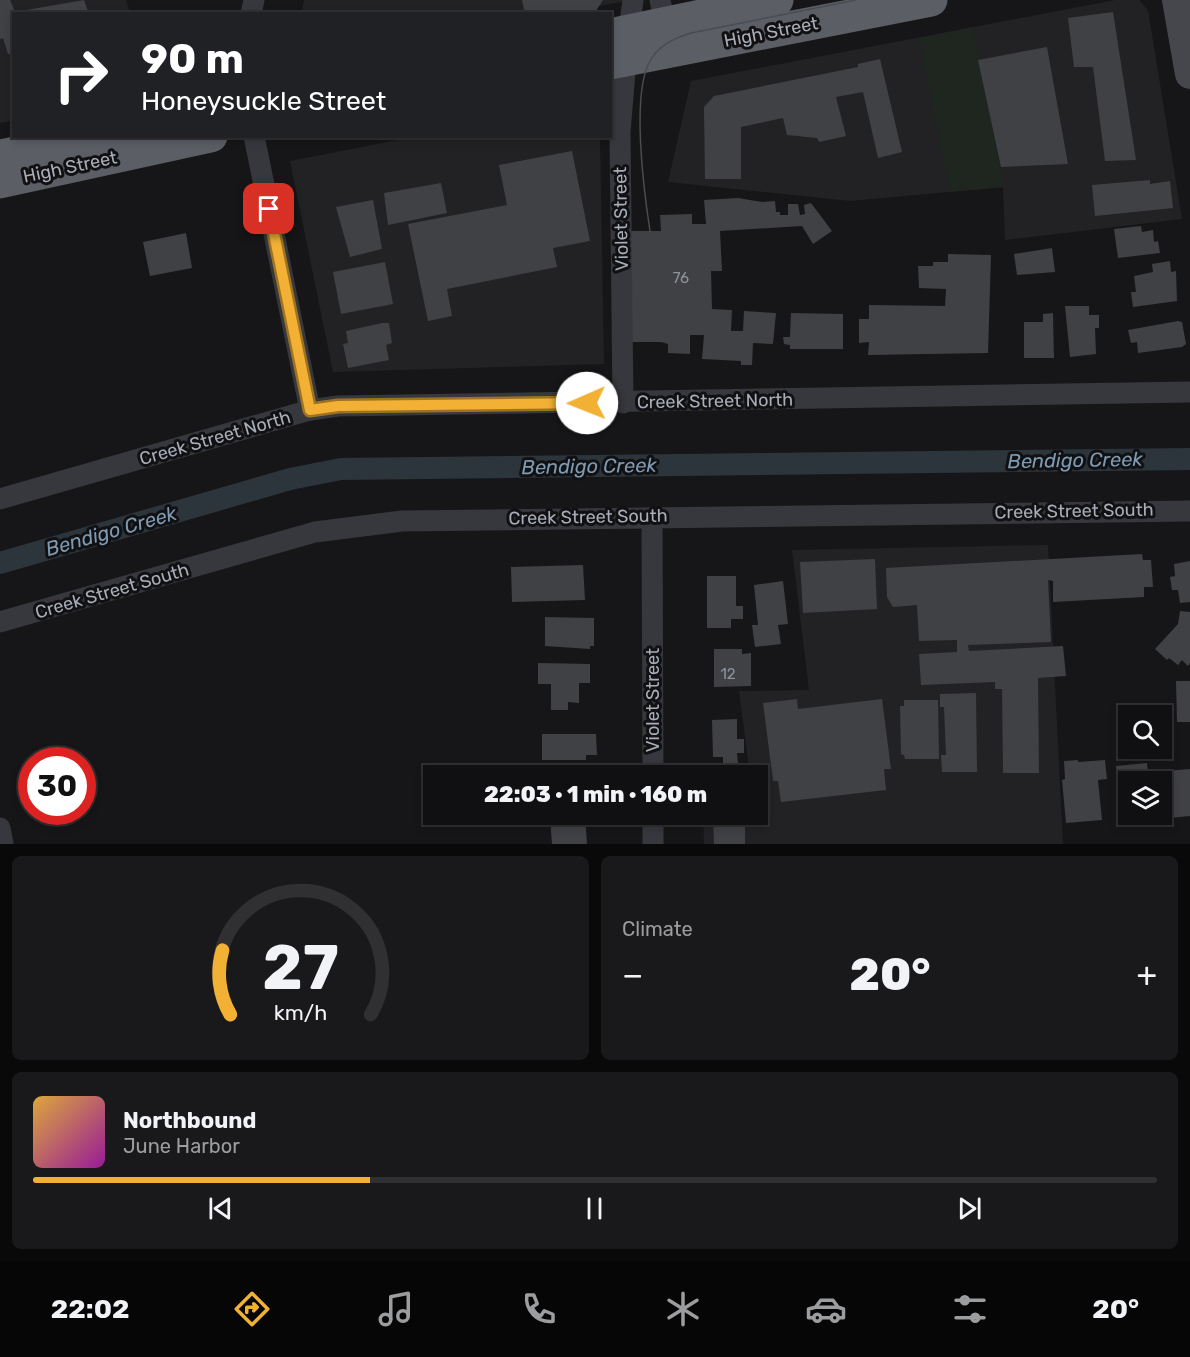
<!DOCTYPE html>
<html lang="en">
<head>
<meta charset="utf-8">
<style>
  :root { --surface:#101012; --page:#19191b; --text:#f1f3f6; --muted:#9c9d9f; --line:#303032; --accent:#f2b134 }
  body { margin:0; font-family:Rubik,sans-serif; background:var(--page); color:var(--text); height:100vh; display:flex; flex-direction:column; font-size:22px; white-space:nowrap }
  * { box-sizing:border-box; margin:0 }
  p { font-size:20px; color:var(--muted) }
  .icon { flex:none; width:33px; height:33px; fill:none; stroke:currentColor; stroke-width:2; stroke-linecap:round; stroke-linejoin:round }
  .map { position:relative; height:844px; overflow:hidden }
  .sheet { display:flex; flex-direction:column; gap:12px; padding:12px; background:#09090a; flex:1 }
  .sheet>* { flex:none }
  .hud { position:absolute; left:12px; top:12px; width:600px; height:126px; border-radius:0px; box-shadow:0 3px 9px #0003,0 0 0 2px var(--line); background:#202124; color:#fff; overflow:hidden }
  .controls { position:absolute; left:1118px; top:705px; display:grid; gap:12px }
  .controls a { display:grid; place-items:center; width:54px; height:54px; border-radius:0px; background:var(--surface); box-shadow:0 3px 9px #0003,0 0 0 2px var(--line); font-size:30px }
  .speed { position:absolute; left:18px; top:747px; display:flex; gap:12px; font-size:30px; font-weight:700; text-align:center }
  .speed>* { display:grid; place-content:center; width:78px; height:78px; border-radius:50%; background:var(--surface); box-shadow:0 3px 9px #0003,0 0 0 2px var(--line); line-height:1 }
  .speed .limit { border:9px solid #d22; background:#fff; color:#111 }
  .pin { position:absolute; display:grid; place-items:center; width:51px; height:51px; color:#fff; margin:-26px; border-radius:12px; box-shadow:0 3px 9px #0006 }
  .me { position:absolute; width:66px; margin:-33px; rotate:269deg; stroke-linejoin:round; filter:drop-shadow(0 0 4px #0008) }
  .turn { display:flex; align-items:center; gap:21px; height:126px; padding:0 30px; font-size:27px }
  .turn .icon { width:78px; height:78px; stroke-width:2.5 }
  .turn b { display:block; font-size:42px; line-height:51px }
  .big { font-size:45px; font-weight:800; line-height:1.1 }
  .sheet .card { flex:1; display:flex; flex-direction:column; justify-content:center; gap:9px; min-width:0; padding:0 21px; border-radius:9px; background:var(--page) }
  .sheet .dial { align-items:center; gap:0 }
  .dial svg { height:156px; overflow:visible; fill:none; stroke:var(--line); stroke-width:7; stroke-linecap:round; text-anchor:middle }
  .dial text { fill:var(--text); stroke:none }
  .song { display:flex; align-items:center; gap:18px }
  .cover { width:72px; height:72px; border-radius:9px; background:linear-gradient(135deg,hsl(40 70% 55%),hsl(300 70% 35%)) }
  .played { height:6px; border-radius:3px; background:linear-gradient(90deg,var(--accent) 30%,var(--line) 30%) }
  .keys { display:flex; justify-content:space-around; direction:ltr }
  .heat { display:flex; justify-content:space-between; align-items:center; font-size:33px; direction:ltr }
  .sheet .tiles { flex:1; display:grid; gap:12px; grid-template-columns:1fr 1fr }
  .card:last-child { grid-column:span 2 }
  .trip { position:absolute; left:423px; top:765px; width:345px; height:60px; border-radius:0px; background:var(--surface); box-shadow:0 3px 9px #0003,0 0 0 2px var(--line); font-weight:800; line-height:60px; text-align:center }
  .menu { display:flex; height:96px; justify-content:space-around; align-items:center; background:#060607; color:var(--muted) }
  .menu .icon { width:42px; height:42px }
  .menu .current { color:var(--accent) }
  .menu b { font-size:27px; color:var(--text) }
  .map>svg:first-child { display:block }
</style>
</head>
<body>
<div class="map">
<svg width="1190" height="844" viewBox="0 0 1190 844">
  <rect width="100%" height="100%" fill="#161618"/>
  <!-- built -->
  <g fill="#222225">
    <path d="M0,0H126L130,13L14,14L13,121L0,123Z"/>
    <path d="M304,0H633L554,14H301Z"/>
    <path d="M1115,0H1139L1148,10L1182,219L1005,240L1003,187L850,201L668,182L691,81Z"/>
    <path d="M413,137H600L604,364L333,372L290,161Z"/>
    <path d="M1048,545L1063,844H704L703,815L758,814V776L750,775L739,691L809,690L792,550Z"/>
  </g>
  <!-- green -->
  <path fill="#1e261f" d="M973,27L1004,187L950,192L919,38Z"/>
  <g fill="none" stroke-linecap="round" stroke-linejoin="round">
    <!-- canal -->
    <path stroke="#2c353c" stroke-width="22" d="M0,563L290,479L341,469L1190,459"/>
  </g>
  <!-- building -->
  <g fill="#404145">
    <path d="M0,0H10L15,12L84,0L89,14H14V53L8,54L3,38L0,39Z"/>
    <path d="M522,0H603L594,14H525Z"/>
    <path d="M1113,12L1136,160L1105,161L1093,67H1074L1068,18Z"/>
    <path d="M1047,47L1068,164L1001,167L978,60Z"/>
    <path d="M880,59L902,152L878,158L863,92L836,97L846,136L819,142L817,138L787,135L783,118L741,127V179H705L704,107L714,96L858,67V64Z"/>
    <path d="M572,151L590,241L553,248L557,267L447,289L452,316L428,321L408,224L507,205L499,165Z"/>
    <path d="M1150,180V184L1170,181L1173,208L1095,216L1092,185Z"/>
    <path d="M441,183L447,213L388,225L384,193Z"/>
    <path d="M738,198L762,202L775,201L776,212H780V215H788V204H798L800,215L805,214L804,205L811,203L832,231L813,244L802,226L720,231L722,271H711L712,309L732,310L731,331H743L744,311L776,313L773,344L753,343L752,365H741V361L702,359L704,335H690V354L668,353V344L661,342H629V231H661L660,215L692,214V224H706L704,200Z"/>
    <path d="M373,200L382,249L350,257L336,207Z"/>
    <path d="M1141,226L1142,232L1153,230L1154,242L1158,241L1160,253L1118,258L1114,229Z"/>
    <path d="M186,233L192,268L150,276L143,242Z"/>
    <path d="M1052,248L1055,272L1017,275L1014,254Z"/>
    <path d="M948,254L991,255L988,353L868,355L869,342L859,343V319H869V305L945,306L946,289L919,288L918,266H933V262H948Z"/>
    <path d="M1170,261L1171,272L1176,271L1177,301L1133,307L1131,292H1136L1134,276L1153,272L1152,264Z"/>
    <path d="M385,262L393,304L341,314L333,272Z"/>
    <path d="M1065,306H1089V315H1099V328H1095L1096,354L1070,357Z"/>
    <path d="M791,313L843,314V349H790V345L784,344L783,337H790Z"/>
    <path d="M1053,313L1054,358H1024V322H1043V314Z"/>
    <path d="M1178,321L1182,322L1186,344L1182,347L1138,353L1137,342L1131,343L1128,330Z"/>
    <path d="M382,323H389L392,343L386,345L389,360L348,368L343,344L348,343L346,331Z"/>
    <path d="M1142,554L1143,560H1151L1153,587H1144V597L1053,602V581L1048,580L1051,642L968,645L969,651L1063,646L1066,676L1038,678L1039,773H1003L1002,689H995V682L921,685L919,654L957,652V640L919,641L917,605L893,607L887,597L886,568Z"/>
    <path d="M875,559L877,609L803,613L800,562Z"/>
    <path d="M1190,561V602L1180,603L1178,590H1172L1170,577L1175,576L1174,564Z"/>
    <path d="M583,565L585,600L512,602L511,567Z"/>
    <path d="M707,576H736V606H743V619H731V628H707Z"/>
    <path d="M783,581L788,624L778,625L781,644L755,647L752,625H758L754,585Z"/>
    <path d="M1180,611L1190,612V663L1188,666L1182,660L1178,665L1169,658L1167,660L1155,649L1178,624Z"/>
    <path d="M545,617L594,618V646H590V649L545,646Z"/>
    <path d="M714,649H742V654L751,653V686L714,687Z"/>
    <path d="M538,663L590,664V683H579V703L568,702V710H551V684H538Z"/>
    <path d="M1176,681H1190V722H1177Z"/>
    <path d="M976,693L977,772H942L941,755H946L944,707H940V694Z"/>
    <path d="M797,699L798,709L882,699L891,769H884L886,790L781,802L778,781H773L763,703Z"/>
    <path d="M904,700H938L939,759H905L904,755L901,754L900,706H904Z"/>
    <path d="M737,719V739H744V753H737L738,763H729V766L749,765V776H713V768H723V757H713L712,720Z"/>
    <path d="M542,734H596L597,755H586V760H542Z"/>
    <path d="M1078,760V762L1105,760L1107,779L1098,780L1102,820L1066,823L1062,780L1065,779L1064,761Z"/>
    <path d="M1147,763L1148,773L1159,772L1160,782H1128V814H1162V817L1120,823L1116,766Z"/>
    <path d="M1190,769V816L1169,818L1166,771Z"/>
    <path d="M713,814H745V844H714Z"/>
    <path d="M585,816L587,844H552L550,818Z"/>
  </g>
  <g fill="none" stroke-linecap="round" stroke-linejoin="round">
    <!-- minor -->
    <g stroke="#37383d" stroke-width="21">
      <path d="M660,0L665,23"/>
      <path d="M251,14L254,0"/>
      <path d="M629,31L633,0"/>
      <path d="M254,136L310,410"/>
      <path d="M623,403L620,132L626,60"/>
      <path d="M0,499L310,410L338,406L1190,392"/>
      <path d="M652,517L653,776"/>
      <path d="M0,622L315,532L402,521L1190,511"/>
      <path d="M653,814V844"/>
      <path d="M0,828L3,844"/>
    </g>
    <!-- secondary -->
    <path stroke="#45474d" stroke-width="30" d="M1177,0L1190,74"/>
    <!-- trunk -->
    <g stroke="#5b5e65" stroke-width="33">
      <path d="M610,35L777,0"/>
      <path d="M610,63L931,0"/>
      <path d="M0,156L99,136"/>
      <path d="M0,182L211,136"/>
    </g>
    <!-- tram -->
    <path stroke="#4a4c52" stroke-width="1.5" d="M650,231C644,192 631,94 650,61C658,46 674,38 691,33L856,0"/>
  </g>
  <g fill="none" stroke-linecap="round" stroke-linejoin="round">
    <!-- route casing -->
    <g stroke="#9d7322" stroke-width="15">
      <path id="route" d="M269,209L310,410L338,406L587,403"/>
    </g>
    <!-- route -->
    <use href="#route" stroke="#f2b134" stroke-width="10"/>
  </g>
  <g text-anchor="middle" stroke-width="6" stroke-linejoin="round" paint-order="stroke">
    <!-- number labels -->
    <g font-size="15" fill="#8e929b">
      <text x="681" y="283">76</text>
      <text x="728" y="679">12</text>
    </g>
    <!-- street labels -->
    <g font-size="18" fill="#a8adb8" stroke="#111113">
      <text transform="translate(771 32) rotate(-11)" y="6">High Street</text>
      <text transform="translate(70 167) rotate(-12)" y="6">High Street</text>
      <text transform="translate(621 219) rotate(-91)" y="6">Violet Street</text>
      <text transform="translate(715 401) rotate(-1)" y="6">Creek Street North</text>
      <text transform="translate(215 438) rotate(-16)" y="6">Creek Street North</text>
      <text transform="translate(1074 511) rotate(-1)" y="6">Creek Street South</text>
      <text transform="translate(588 517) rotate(-1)" y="6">Creek Street South</text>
      <text transform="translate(112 591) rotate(-16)" y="6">Creek Street South</text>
      <text transform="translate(653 700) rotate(-90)" y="6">Violet Street</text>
    </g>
    <!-- water labels -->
    <g font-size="20" font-style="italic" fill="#7f9bb3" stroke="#111113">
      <text transform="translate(1075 460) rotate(-1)" y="7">Bendigo Creek</text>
      <text transform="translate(589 466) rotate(-1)" y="7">Bendigo Creek</text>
      <text transform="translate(111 531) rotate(-16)" y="7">Bendigo Creek</text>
    </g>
  </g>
</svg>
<div class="controls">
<a><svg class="icon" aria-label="search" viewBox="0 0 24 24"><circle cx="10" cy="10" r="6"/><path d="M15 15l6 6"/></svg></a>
<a><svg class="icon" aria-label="layers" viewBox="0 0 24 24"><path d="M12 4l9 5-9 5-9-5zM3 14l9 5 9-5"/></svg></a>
</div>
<div class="speed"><div class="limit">30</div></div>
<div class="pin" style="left:269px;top:209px;background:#d93025"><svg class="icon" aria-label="arrive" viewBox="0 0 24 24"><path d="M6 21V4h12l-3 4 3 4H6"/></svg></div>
<svg class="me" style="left:587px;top:403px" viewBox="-20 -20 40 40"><circle r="19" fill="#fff"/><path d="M0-13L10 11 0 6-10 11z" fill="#f2b134"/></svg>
<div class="trip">22:03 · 1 min · 160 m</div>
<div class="hud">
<div class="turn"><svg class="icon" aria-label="right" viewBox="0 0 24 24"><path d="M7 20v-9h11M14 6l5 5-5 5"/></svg><div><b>90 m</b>Honeysuckle Street</div></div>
</div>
</div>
<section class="sheet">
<div class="tiles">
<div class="card dial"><svg viewBox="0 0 100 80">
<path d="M14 69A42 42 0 1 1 86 69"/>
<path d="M14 69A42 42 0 0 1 10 36" stroke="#f2b134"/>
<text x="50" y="56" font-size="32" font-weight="700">27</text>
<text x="50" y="72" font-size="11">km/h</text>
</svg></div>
<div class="card"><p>Climate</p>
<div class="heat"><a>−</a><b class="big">20°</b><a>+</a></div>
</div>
<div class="card">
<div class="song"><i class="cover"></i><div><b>Northbound</b><p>June Harbor</p></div></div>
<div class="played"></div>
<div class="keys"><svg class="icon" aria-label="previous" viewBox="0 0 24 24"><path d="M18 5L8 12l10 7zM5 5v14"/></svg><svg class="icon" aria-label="pause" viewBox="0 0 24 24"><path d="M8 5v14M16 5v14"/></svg><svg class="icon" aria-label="next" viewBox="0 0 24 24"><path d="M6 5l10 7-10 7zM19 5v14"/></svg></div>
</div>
</div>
</section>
<nav class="menu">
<b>22:02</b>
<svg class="icon current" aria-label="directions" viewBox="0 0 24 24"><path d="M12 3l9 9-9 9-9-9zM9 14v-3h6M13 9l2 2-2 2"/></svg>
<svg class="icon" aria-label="music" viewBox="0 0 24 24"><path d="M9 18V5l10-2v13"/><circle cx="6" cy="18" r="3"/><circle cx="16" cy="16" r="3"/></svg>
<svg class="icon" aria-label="phone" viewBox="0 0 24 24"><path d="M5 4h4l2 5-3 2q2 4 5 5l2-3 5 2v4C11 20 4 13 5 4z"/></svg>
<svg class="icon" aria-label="climate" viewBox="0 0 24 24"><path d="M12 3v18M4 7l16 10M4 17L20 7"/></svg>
<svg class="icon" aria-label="car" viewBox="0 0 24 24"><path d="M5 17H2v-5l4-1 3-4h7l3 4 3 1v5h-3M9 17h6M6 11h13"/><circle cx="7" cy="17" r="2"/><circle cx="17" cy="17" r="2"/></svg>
<svg class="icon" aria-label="filters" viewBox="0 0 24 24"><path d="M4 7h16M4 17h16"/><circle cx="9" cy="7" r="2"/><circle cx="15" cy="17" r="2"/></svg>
<b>20°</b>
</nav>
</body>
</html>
